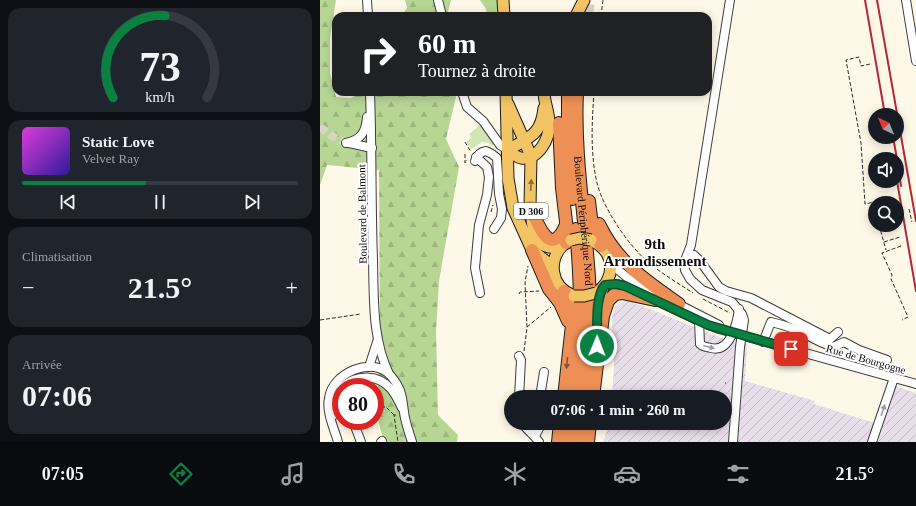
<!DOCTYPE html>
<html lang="fr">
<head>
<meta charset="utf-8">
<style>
  :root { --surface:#171b24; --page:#20242c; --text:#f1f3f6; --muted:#9ea1a6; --line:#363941; --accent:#0b8043 }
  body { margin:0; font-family:"Times New Roman",serif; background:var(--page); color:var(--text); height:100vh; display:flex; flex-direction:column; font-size:15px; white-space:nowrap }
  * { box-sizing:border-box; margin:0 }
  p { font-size:13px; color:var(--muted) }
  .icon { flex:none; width:22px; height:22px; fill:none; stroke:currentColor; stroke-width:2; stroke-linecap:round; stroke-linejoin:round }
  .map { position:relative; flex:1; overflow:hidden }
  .drawer { display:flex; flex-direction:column; gap:8px; padding:8px; background:#0d0f14; width:320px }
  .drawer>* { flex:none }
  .banner { position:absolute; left:12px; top:12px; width:380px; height:84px; border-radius:12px; box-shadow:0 2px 10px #0003; background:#202124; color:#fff; overflow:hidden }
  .needle { width:26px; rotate:317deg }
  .buttons { position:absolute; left:548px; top:108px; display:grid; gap:8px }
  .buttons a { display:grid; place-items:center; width:36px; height:36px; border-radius:50%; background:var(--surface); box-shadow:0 2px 10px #0003; font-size:20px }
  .speed { position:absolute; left:12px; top:378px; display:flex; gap:8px; font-size:20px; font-weight:700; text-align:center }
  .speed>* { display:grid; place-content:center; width:52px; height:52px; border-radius:50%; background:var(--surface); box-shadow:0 2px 10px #0003; line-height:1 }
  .speed .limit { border:6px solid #d22; background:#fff; color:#111 }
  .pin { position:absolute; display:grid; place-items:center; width:34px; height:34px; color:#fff; margin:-17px; border-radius:8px; box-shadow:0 2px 6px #0006 }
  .me { position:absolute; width:44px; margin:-22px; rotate:1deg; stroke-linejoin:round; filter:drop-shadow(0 0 3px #0008) }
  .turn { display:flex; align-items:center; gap:14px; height:84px; padding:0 20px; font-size:18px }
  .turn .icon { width:52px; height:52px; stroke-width:2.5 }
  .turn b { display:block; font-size:28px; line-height:34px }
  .big { font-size:30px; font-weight:600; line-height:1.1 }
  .drawer .card { flex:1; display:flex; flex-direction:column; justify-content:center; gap:6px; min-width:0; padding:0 14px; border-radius:12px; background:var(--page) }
  .drawer .dial { align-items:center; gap:0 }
  .dial svg { height:104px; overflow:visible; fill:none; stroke:var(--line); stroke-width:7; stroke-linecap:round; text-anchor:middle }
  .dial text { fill:var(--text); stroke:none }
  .song { display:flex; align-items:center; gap:12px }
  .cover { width:48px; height:48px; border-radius:6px; background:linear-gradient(135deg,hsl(300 70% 55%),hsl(250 70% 35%)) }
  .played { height:4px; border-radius:2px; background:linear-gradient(90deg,var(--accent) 45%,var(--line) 45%) }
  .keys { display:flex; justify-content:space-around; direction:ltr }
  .heat { display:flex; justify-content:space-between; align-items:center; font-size:22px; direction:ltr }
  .trip { position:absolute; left:184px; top:390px; width:228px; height:40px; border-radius:20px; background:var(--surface); box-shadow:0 2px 10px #0003; font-weight:600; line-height:40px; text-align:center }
  .dock { display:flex; height:64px; justify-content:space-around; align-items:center; background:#090b0e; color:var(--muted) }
  .dock .icon { width:28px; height:28px }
  .dock .current { color:var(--accent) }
  .dock b { font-size:18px; color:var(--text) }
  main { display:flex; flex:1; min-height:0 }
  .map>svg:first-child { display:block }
</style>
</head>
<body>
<main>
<section class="drawer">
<div class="card dial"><svg viewBox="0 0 100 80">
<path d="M14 69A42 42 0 1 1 86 69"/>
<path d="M14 69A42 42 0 0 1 54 6" stroke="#0b8043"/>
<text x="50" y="56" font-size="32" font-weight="700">73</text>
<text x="50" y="72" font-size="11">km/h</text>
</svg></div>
<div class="card">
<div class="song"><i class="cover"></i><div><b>Static Love</b><p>Velvet Ray</p></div></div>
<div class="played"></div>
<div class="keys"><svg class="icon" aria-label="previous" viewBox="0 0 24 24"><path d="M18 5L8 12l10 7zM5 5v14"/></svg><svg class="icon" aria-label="pause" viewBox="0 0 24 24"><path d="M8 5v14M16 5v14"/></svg><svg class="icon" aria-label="next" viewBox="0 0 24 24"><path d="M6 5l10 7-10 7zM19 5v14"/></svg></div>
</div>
<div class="card"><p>Climatisation</p>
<div class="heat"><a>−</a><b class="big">21.5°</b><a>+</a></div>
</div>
<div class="card"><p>Arrivée</p><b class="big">07:06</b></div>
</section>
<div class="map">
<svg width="596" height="442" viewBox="0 0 596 442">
  <defs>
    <pattern id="industrial-furrows" width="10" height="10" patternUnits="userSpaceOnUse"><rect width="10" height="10" fill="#e7dee9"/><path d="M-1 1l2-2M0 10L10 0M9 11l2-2" fill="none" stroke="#c5bdc6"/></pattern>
    <pattern id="forest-firs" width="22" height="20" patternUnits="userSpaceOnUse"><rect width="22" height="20" fill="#b7d694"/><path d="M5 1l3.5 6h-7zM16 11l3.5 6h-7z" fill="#9cb67e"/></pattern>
  </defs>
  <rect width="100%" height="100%" fill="#fef8e8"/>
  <!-- industrial -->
  <path fill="url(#industrial-furrows)" d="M307,300L404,339L427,344L425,381L495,401L494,404L513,410L558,424L575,386L596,393V442H283L290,423H405V397H292L294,366L292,317L296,305Z"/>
  <!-- grass -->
  <path fill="#d2e6b4" d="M161,124L174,144L171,146L169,143L162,142L151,149L146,142L151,138L149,134Z"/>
  <!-- forest -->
  <g fill="url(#forest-firs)">
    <path d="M0,0H16L10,38V73L16,97L30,98L45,92H135L136,97L126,139L139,167L119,281L116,331L118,415L138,435L137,442H64L57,416L60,336L59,170L7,165L0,185Z"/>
    <path d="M85,0H131L127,16H81L87,8Z"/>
    <path d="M160,0H179V16H167L166,9Z"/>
  </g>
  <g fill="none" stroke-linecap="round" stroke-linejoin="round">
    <!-- minor-tunnel -->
    <path stroke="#d9d4c7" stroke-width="8" stroke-dasharray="8 4" stroke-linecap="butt" d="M0,127L10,135L26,143"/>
    <!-- highway-tunnel -->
    <path stroke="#d9d4c7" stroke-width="12" stroke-dasharray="12 6" stroke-linecap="butt" d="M267,16L269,0"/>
    <!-- minor casing -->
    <g stroke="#3d3d3d" stroke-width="10">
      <g id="minor">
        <path d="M47,0L48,16"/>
        <path d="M118,0L122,16"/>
        <path d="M410,0L371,245L364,263L365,270L370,279L382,290L412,302L422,314L424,320L420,347L413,442"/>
        <path d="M586,0L596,61"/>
        <path d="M50,92C52,148 51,204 53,260C54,298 52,339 69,374"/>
        <path d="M142,92L147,107L163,121L180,145L188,150"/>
        <path d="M26,143C41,140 46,132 47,117"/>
        <path d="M29,143L52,148"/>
        <path d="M156,157L167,167L169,177L167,195L159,225L155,268L160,293"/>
        <path d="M155,161C157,155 160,152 166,151L172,154L177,158L179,194L182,209L181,218L174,229"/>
        <path d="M367,256L374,255L380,261L399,287L406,291L431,298L510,339L518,332"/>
        <path d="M291,264L309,279L338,295"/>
        <path d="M285,285L296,284L305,286L379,321L399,329L596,384"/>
        <path d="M354,302L399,325"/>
        <path d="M379,321L380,344C383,347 387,347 391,348C410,353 417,324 419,309"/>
        <path d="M443,342L451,322C464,325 476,329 487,335C496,340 503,344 513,347L524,342L539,350L567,360"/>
        <path d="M199,356L201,360L199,397"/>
        <path d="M49,367L57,342"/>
        <path d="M22,387C37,374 58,374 71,389C76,395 79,402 82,408"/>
        <path d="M220,397L224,372"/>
        <path d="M14,415L15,400L21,389"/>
        <path d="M33,421L41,442"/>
        <path d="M202,423C207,430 214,435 219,442"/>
        <path d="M215,436L222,423"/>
        <path d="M18,442C14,428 6,412 9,398C12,373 53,355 71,376C82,389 82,397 84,412C85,422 89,432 92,442"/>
        <path d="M61,442L62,441"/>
        <path d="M552,442L574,378"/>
      </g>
    </g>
    <!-- major casing -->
    <g stroke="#1b1b1b" stroke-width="13">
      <g id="major">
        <path d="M183,0L184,16"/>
        <path d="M256,16L264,0"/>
        <path d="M186,92L188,178L193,208L212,250L228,263L232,268"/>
        <path d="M188,104L211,156L210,207L214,233L218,241L223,245L229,247L240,248"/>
        <path d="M188,150C192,153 196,157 201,158C219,160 230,138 229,123C229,112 224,102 224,92"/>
        <path d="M188,150C209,137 221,136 224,108"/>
        <path d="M273,241C296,253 296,279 276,293"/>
        <path d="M243,245C228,260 230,286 252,295"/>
      </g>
    </g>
    <!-- highway casing -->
    <g stroke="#1b1b1b" stroke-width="14">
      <g id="highway">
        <path d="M248,92V137L252,199"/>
        <path id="s1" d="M257,92C254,155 265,216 269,278C271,318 268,357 263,397"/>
        <path d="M239,123L242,188L247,230L246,243"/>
        <path d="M269,201L272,226L281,246"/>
        <path d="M210,207C217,222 230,261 246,225"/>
        <path d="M279,224C297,262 326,281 359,304"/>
        <path d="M212,250L229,289L240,303L248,321"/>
        <path d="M278,315L279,299L282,289"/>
        <path d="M244,397L253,316L250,302L244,291"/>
        <path d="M255,397C263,341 261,285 256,229"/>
        <path d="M273,397L283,316L288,301L295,294L302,293L335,300"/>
        <path d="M238,442L240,423"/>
        <path d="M248,442L251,423"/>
        <path d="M257,442L260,423"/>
        <path d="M268,442L270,423"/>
      </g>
    </g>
    <!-- path -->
    <g stroke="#2c2c2c" stroke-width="1" stroke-dasharray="4 2" stroke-linecap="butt">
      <path d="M281,16L283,0"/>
      <path d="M550,64L541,66L539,57L526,60L541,143L545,204L554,202L555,207"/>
      <path d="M274,92C272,122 270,153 277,183C283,208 308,245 328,262C342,274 358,283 373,293"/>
      <path d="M145,142L151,152"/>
      <path d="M145,154V163L147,160"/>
      <path d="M589,209L592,222"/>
      <path d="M577,211L579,223"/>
      <path d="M171,212L173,205"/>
      <path d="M559,225L566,250"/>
      <path d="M564,242L580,237"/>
      <path d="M581,246L562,253L572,275L571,279L588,317L582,320"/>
      <path d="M199,294L200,292L219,291"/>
      <path d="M383,299L410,313"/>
      <path d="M0,320L41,314"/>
      <path d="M207,327L231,307"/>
      <path d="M204,351L207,328L205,282L208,266"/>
      <path d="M405,383H406"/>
      <path d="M55,407H66L74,415"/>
      <path d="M76,415H74L78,442"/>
    </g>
    <!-- minor -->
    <use href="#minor" stroke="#fff" stroke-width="8"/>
    <!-- major -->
    <use href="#major" stroke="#f3c463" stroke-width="11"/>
    <!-- highway -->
    <use href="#highway" stroke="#ee8f56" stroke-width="12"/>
    <!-- rail -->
    <g stroke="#b3293b" stroke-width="2">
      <path d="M545,0L565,115"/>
      <path d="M557,0L596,221"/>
      <path d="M573,137L577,159"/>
      <path d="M577,161L581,186"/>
      <path d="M577,181L596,291"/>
    </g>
    <!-- major-bridge casing -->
    <g stroke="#1b1b1b" stroke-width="13" stroke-linecap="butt">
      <g id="major-bridge">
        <path d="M251,240L260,238L271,240"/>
        <path d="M254,296H264L276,293"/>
      </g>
    </g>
    <!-- major-bridge -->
    <use href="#major-bridge" stroke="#f3c463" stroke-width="11"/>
  </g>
  <!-- one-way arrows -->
  <defs><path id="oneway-solid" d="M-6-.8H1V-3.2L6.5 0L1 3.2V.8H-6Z"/></defs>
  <use fill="#8a703b" href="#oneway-solid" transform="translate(211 185) rotate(-87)"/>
  <g fill="#9d9d9d">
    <use href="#oneway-solid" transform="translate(389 347) rotate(15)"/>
    <use href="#oneway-solid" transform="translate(563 410) rotate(-71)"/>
  </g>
  <use fill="#875334" href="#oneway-solid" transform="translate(247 363) rotate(95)"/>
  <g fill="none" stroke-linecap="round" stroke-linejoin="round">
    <!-- route casing -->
    <g stroke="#07532c" stroke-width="10">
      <path id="route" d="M277,346C278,331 274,297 285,285L296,284L305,286L388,325L471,349"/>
    </g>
    <!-- route -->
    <use href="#route" stroke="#0b8043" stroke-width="7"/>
  </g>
  <g text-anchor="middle" stroke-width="4" stroke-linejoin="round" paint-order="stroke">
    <!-- shield labels -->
    <rect fill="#fff" stroke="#545454" stroke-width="1" x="194" y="203" width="34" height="16" rx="3"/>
    <g font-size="10" font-weight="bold" fill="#0a0a0a">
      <text x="211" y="215">D 306</text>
    </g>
    <!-- street labels -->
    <g font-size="11" fill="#0a0a0a" stroke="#fff">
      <text transform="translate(42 214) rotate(-91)" y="4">Boulevard de Balmont</text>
      <text dy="4" stroke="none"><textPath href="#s1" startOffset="129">Boulevard Périphérique Nord</textPath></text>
      <text transform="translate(546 359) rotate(16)" y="4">Rue de Bourgogne</text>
    </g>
    <!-- district labels -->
    <g font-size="15" font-weight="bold" fill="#0a0a0a" stroke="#fff">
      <text x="335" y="249">9th<tspan x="335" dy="17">Arrondissement</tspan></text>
    </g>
  </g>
</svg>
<div class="buttons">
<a><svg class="needle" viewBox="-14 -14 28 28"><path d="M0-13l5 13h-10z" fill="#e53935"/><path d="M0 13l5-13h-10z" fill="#9ea1a6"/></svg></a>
<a><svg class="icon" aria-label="sound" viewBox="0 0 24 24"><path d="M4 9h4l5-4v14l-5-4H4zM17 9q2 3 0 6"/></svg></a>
<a><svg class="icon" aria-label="search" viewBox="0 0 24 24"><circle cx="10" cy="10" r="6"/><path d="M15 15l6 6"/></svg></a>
</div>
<div class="speed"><div class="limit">80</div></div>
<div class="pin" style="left:471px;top:349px;background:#d93025"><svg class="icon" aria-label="arrive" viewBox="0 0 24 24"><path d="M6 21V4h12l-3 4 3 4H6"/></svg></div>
<svg class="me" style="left:277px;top:346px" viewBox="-20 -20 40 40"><circle r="17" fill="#0b8043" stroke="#fff" stroke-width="3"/><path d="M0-11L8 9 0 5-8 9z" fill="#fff"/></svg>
<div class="trip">07:06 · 1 min · 260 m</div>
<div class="banner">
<div class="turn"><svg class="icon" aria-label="right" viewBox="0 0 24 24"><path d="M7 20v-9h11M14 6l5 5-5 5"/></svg><div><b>60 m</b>Tournez à droite</div></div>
</div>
</div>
</main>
<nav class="dock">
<b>07:05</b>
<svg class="icon current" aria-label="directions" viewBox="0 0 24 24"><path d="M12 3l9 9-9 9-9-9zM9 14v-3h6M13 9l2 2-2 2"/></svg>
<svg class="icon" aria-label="music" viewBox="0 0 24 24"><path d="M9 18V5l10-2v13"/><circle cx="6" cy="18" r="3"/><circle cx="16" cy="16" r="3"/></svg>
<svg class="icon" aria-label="phone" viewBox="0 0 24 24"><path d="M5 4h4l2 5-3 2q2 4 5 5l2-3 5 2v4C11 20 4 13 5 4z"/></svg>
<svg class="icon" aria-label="climate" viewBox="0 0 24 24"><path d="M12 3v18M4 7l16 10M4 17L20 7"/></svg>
<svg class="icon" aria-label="car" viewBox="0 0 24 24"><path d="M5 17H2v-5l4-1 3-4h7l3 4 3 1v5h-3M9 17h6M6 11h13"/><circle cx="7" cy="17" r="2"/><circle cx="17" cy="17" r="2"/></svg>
<svg class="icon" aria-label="filters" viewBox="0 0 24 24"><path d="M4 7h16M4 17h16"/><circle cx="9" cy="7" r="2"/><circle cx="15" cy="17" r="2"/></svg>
<b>21.5°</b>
</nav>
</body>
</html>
